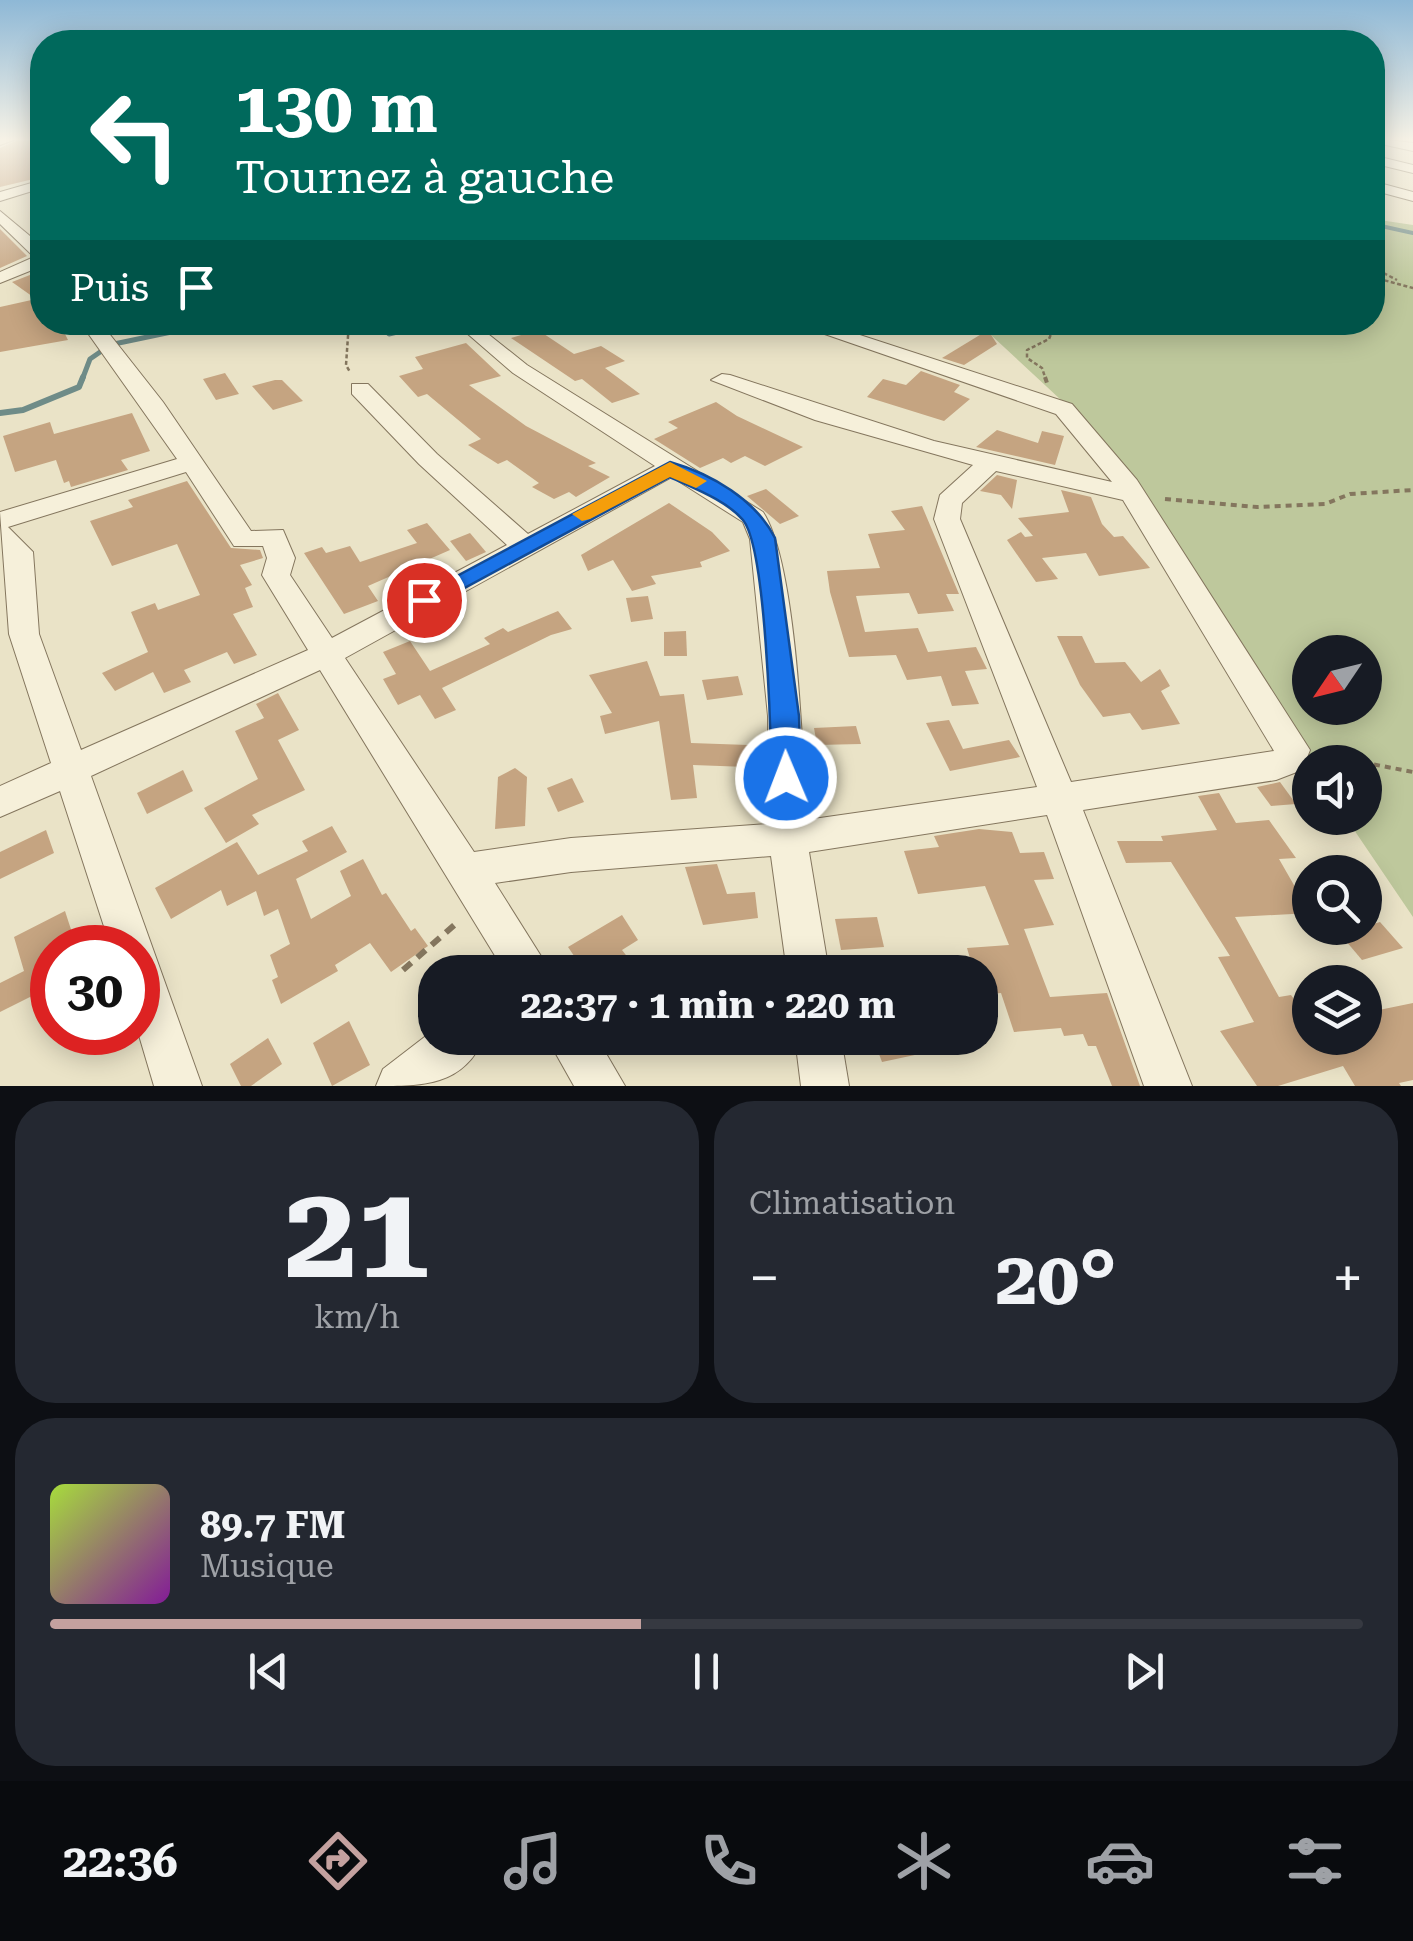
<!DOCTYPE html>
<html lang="fr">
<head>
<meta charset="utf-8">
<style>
  :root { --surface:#171b24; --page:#242831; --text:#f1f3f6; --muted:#9ea1a6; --line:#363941; --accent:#c4a19f }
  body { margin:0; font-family:"Roboto Serif",serif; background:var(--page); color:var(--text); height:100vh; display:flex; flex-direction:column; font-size:38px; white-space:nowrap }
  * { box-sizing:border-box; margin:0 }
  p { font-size:32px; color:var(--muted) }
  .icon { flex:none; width:55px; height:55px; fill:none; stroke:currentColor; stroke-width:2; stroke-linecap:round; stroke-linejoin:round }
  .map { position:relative; height:1086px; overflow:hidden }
  .drawer { display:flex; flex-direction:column; gap:15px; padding:15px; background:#0d0f14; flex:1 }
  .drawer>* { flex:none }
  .top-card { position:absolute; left:30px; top:30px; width:1355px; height:305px; border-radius:40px; box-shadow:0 5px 25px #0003; background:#00695c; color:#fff; overflow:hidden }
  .needle { width:65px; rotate:235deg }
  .controls { position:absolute; left:1292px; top:635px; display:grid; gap:20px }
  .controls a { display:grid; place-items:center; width:90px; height:90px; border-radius:50%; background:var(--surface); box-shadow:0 5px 25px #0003; font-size:50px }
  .speed { position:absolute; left:30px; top:925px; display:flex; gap:20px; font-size:50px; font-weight:700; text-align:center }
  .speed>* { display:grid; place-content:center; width:130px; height:130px; border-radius:50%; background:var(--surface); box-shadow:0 5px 25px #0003; line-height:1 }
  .speed .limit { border:15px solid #d22; background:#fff; color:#111 }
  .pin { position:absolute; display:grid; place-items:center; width:85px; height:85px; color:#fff; margin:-42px; border:5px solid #fff; border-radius:50%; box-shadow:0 2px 10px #0007 }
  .me { position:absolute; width:110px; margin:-55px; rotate:359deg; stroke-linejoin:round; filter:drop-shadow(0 0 8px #0008) }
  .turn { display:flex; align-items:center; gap:35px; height:210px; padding:0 40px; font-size:45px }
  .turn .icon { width:130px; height:130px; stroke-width:2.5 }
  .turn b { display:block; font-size:70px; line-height:85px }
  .then { display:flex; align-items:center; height:95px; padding:0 40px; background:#0003; gap:20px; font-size:38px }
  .big { font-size:75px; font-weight:700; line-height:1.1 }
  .drawer .tile { flex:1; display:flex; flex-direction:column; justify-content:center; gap:15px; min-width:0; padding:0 35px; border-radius:40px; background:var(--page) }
  .drawer .dial { align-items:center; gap:0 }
  .dial b { font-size:130px; line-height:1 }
  .song { display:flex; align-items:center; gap:30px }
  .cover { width:120px; height:120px; border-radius:15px; background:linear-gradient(135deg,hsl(80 70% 55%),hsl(290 70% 35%)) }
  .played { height:10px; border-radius:5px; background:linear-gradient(90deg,var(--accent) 45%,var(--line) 45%) }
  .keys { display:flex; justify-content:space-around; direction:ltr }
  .heat { display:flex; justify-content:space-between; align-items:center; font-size:55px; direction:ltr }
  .drawer .tiles { flex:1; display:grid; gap:15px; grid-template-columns:1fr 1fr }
  .tile:last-child { grid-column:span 2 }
  .trip { position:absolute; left:418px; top:955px; width:580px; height:100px; border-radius:40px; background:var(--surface); box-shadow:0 5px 25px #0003; font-weight:700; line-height:100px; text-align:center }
  .dock { display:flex; height:160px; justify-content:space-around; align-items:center; background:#090b0e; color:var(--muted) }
  .dock .icon { width:70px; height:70px }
  .dock .active { color:var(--accent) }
  .dock b { font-size:45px; color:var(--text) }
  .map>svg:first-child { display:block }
</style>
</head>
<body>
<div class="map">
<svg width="1413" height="1086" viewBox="0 0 1413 1086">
  <rect width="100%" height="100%" fill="#eae3c7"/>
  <!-- green -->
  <path fill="#bec89c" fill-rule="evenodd" d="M1373,219L1413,225V917L1346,818H1365V762L1310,764L1074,412L978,323L1372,322ZM1310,652H1365V708H1310Z"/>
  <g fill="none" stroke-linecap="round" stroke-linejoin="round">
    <!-- stream-far2 -->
    <path stroke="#6f8c88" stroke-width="4" d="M1372,224L1413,233"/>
    <!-- stream-far1 -->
    <g stroke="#6f8c88" stroke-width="5">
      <path d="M397,322L389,334L439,322"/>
      <path d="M114,344L200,326L315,329L344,325"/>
      <path d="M82,380L90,359L103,350"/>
    </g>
    <!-- stream -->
    <path stroke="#6f8c88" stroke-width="6" d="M0,413L23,410L79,387L83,377"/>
  </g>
  <!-- building -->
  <g fill="#c5a481">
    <path d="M23,138H42V177L0,187V148Z"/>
    <path d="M0,229L27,256L0,268Z"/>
    <path d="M35,273L42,295V322H59L68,340L0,352V307L36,299L12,282Z"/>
    <path d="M538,330L574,354L601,346L625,361L605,368L640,394L612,403L582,379L575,381L511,338Z"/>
    <path d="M988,330L997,344L964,365L942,358Z"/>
    <path d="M466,343L501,376L469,385L526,426L596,463L588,466L610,477L576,497L569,492L554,499L532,487L539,483L507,460L498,464L468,445L481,439L427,394L418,397L399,376L423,369L415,357Z"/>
    <path d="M921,371L960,385L954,392L970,399L944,421L867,397L883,379L906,385Z"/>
    <path d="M225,373L239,394L216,400L203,379Z"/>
    <path d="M275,380H282L303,401L273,410L252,386Z"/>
    <path d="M716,402L737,416L803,447L765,466L745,456L731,463L723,458L700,468L654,439L678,428L668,422Z"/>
    <path d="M132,413L150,451L121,460L128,470L71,487L69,481L64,483L56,460L15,472L3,436L50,422L54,434Z"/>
    <path d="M997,430L1038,443L1042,431L1064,436L1055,465L976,447Z"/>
    <path d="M997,475L1017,480L1012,509L1001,495L980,491Z"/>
    <path d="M187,481L231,548L260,550L263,558L240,565L252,585L245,588L253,607L233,614L257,655L234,664L227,652L184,670L191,682L164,693L153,672L115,691L102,673L148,652L131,612L155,603L158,610L200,595L177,544L112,566L90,521L133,507L128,500Z"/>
    <path d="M766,489L799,516L780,524L747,496Z"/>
    <path d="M1061,490L1091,497L1102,524L1114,537L1123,536L1150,568L1099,576L1086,553L1042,558L1058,579L1036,582L1007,540L1021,532L1025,537L1033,536L1018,518L1069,512Z"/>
    <path d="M669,503L712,532L730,551L700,562L702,567L651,576L656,584L632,591L613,560L588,571L581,555Z"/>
    <path d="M922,506L959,594H946L954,611L918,614L909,593L856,596L865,632L918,628L928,652L976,647L987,669L965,671L979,704L952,706L941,676L907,680L896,655L849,657L830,592L827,571L880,568L868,534L905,530L891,511Z"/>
    <path d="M427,523L450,550L368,586L378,601L344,614L304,553L322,547L326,553L350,546L360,562L417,543L407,530Z"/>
    <path d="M470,533L486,552L466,561L450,541Z"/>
    <path d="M648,596L653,619L631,622L626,598Z"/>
    <path d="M440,610L451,622L419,637L410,626Z"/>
    <path d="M558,611L572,629L551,635L442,688L456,710L435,719L420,695L398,705L383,679L396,674L383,652L410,641L430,671L490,644L484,638L503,628L508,632Z"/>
    <path d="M686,631L687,656H664V632Z"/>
    <path d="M1057,636H1082L1095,663L1125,662L1141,682L1160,669L1170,686L1161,691L1180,724L1142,730L1130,713L1103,717L1080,685Z"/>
    <path d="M647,661L660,696L684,694L691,743L748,745L747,767L693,765L697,798L671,800L659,721L605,734L600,716L612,713L589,675Z"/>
    <path d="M738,676L743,695L707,700L702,680Z"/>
    <path d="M278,693L299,730L278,740L305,790L252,815L259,824L226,843L204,808L258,779L235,731L264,718L256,704Z"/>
    <path d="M949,720L963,749L1009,740L1020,757L950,771L926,723Z"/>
    <path d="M856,726L861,744L817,745L814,728Z"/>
    <path d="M515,768L527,777L525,826L495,829L498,777Z"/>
    <path d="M183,770L193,791L147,814L137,793Z"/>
    <path d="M572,778L584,802L558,812L547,788Z"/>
    <path d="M1280,782L1296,804L1271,806L1257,787Z"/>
    <path d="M1219,793L1236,823L1269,820L1296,858L1279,859L1310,913L1235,917L1279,997L1291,995L1310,1021V1038H1365V992L1379,1010L1413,1003V1080L1399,1083L1401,1086H1355L1343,1066L1278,1086H1257L1220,1031L1254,1022L1218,957L1230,956L1171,862L1126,863L1117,841H1163L1161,836L1217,830L1198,796Z"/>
    <path d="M332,826L347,852L296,879L311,919L351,896L340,871L363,859L382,895L386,893L411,931L415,928L428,946L391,972L370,943L335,965L338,971L281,1004L272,980L278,977L270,955L290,944L278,909L264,916L256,891L227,906L221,890L171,919L155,888L237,842L258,875L308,851L302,841Z"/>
    <path d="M979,829L1012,832L1020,853L1044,852L1054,879L1034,880L1054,925L1024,929L1050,997L1107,993L1140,1086H1112L1096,1046H1088L1083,1034L1064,1036L1061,1028L1014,1032L1001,993L980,995V972H974L967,948L1009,945L985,886L918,894L904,851L939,847L934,836Z"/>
    <path d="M46,830L54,853L0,879V852Z"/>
    <path d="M717,864L727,894L755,892L758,918L703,925L685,867Z"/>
    <path d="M65,911L77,948H52V986L0,1012V983L24,971L14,937Z"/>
    <path d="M622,915L638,940L622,950L639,972H585L568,947Z"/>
    <path d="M877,917L884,947L841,950L835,919Z"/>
    <path d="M1380,922L1403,948L1362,960L1340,934Z"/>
    <path d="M349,1021L370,1065L332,1086L313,1043Z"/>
    <path d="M268,1038L282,1064L251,1086H241L230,1064Z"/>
    <path d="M873,1038H956L957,1046L882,1062Z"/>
  </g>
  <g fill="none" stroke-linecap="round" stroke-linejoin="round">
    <!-- minor casing -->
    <g stroke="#84765e" stroke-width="2">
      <g id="minor">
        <path d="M0,138H19L0,145Z"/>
        <path d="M1372,138L1413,143V151L1372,142Z"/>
        <path d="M1372,155L1413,165V173L1372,163Z"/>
        <path d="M42,180V188L0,201V192Z"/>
        <path d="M1372,181L1413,192V201L1372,190Z"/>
        <path d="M0,211L42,246V266L0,283V272L34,257L0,224Z"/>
        <path d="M80,322H100L163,402L251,531L283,530L295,558L290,575L332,638L507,545L419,464L352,394V384H368L437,454L528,534L655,466L513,373L454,322H473L527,365L763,512C797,564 803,753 806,820L1037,787L934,519L940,495L973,465L815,420L711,380L722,374L730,375L934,441L1112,482L1056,414L790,322H820L1072,404L1137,480L1310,750L1302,770L1276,780L1083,810L1192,1086H1144L1047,815L809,852L829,972H787L771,856L571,872L495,883L551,972H505L320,670L91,776L202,1086H154L138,1032V948H111L60,791L0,817V786L51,763L9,634L0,512L177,459ZM996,471L1123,500L1274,751L1071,782L960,519L962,503ZM186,472L234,546H263L267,558L262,575L308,650L81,750L39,634L33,552L8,527ZM672,477L743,522L750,539L768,716L769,824L571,838L474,852L345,658Z"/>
        <path d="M435,1029V1038H484C463,1086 423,1086 376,1086L383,1069Z"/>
        <path d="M547,1038H597L625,1086H574Z"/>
        <path d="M795,1038H841L849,1086H801Z"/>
      </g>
    </g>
    <!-- path-far2 -->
    <g stroke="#84765e" stroke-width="2.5" stroke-dasharray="4 2.5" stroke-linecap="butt">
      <path d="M1372,267L1397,280"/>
      <path d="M1372,277L1413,288"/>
      <path d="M349,322L346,365L350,372"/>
      <path d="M1042,322L1053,329L1049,339L1027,350V358L1042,368L1046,380"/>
    </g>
    <!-- path-far1 -->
    <g stroke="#84765e" stroke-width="4" stroke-dasharray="6 5" stroke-linecap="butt">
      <path d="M1045,377L1047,383"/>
      <path d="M1165,499L1257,507L1325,504L1350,494L1413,490"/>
      <path d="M1320,754L1413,772"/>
    </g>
    <!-- path -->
    <path stroke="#84765e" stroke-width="6" stroke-dasharray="11 8" stroke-linecap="butt" d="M403,970L460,920"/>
    <!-- minor -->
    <use href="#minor" fill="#f6f0da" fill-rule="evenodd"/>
  </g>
  <!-- sky -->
  <linearGradient id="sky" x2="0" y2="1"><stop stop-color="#8eb8d6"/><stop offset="0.48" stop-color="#f6f2e6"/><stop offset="1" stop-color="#f6f2e6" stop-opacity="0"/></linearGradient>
  <rect width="1413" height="290" fill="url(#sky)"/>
  <!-- route -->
  <path fill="#1a73e8" stroke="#114b97" stroke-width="2.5" d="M670,462C712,474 756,500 775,538L799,716L801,778L797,786H776L771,778C771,733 766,548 743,520C726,500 693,488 670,477L433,605L424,608L412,600Z"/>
  <!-- slow -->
  <path fill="#f59e0b" d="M670,462L707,481L696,488L670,477L590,519L582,521L572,514Z"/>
</svg>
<div class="controls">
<a><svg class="needle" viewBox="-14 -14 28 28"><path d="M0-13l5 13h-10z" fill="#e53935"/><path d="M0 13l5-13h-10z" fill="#9ea1a6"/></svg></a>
<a><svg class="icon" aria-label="sound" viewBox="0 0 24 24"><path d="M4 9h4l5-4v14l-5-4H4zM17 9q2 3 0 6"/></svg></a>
<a><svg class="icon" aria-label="search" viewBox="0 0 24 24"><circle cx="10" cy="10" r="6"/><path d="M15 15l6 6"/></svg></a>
<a><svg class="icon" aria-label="layers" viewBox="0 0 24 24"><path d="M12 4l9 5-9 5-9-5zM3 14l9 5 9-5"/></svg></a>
</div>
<div class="speed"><div class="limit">30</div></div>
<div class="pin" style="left:424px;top:600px;background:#d93025"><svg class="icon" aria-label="arrive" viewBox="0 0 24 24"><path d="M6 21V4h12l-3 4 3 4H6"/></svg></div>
<svg class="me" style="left:786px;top:778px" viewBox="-20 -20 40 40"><circle r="17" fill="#1a73e8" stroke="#fff" stroke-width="3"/><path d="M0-11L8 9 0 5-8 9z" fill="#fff"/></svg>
<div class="trip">22:37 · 1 min · 220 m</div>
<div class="top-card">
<div class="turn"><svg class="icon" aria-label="left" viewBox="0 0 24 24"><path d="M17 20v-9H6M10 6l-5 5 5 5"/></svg><div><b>130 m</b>Tournez à gauche</div></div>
<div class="then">Puis<svg class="icon" aria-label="arrive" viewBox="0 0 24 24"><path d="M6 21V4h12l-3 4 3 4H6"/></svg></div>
</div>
</div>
<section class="drawer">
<div class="tiles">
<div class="tile dial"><b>21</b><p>km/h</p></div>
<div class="tile"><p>Climatisation</p>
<div class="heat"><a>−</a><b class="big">20°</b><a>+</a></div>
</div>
<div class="tile">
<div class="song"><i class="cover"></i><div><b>89.7 FM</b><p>Musique</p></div></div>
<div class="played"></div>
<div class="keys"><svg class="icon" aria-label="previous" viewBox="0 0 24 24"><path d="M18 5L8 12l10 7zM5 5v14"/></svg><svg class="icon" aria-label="pause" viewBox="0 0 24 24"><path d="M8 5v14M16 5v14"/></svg><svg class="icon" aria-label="next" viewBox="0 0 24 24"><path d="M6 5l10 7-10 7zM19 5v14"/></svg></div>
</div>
</div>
</section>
<nav class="dock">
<b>22:36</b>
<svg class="icon active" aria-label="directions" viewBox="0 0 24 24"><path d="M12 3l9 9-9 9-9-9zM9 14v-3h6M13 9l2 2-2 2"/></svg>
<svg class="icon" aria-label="music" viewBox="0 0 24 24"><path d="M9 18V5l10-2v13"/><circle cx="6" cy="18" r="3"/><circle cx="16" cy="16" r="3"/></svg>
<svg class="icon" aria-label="phone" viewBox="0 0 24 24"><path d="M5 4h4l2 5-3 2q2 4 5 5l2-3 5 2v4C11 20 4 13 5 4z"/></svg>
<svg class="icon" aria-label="climate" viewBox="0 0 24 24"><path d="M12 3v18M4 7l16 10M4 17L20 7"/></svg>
<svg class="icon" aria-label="car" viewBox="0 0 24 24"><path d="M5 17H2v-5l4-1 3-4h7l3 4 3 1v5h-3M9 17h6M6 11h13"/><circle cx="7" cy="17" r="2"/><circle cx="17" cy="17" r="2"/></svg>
<svg class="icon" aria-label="filters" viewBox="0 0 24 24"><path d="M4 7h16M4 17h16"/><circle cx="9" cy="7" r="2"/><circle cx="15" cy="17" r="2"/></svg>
</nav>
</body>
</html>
